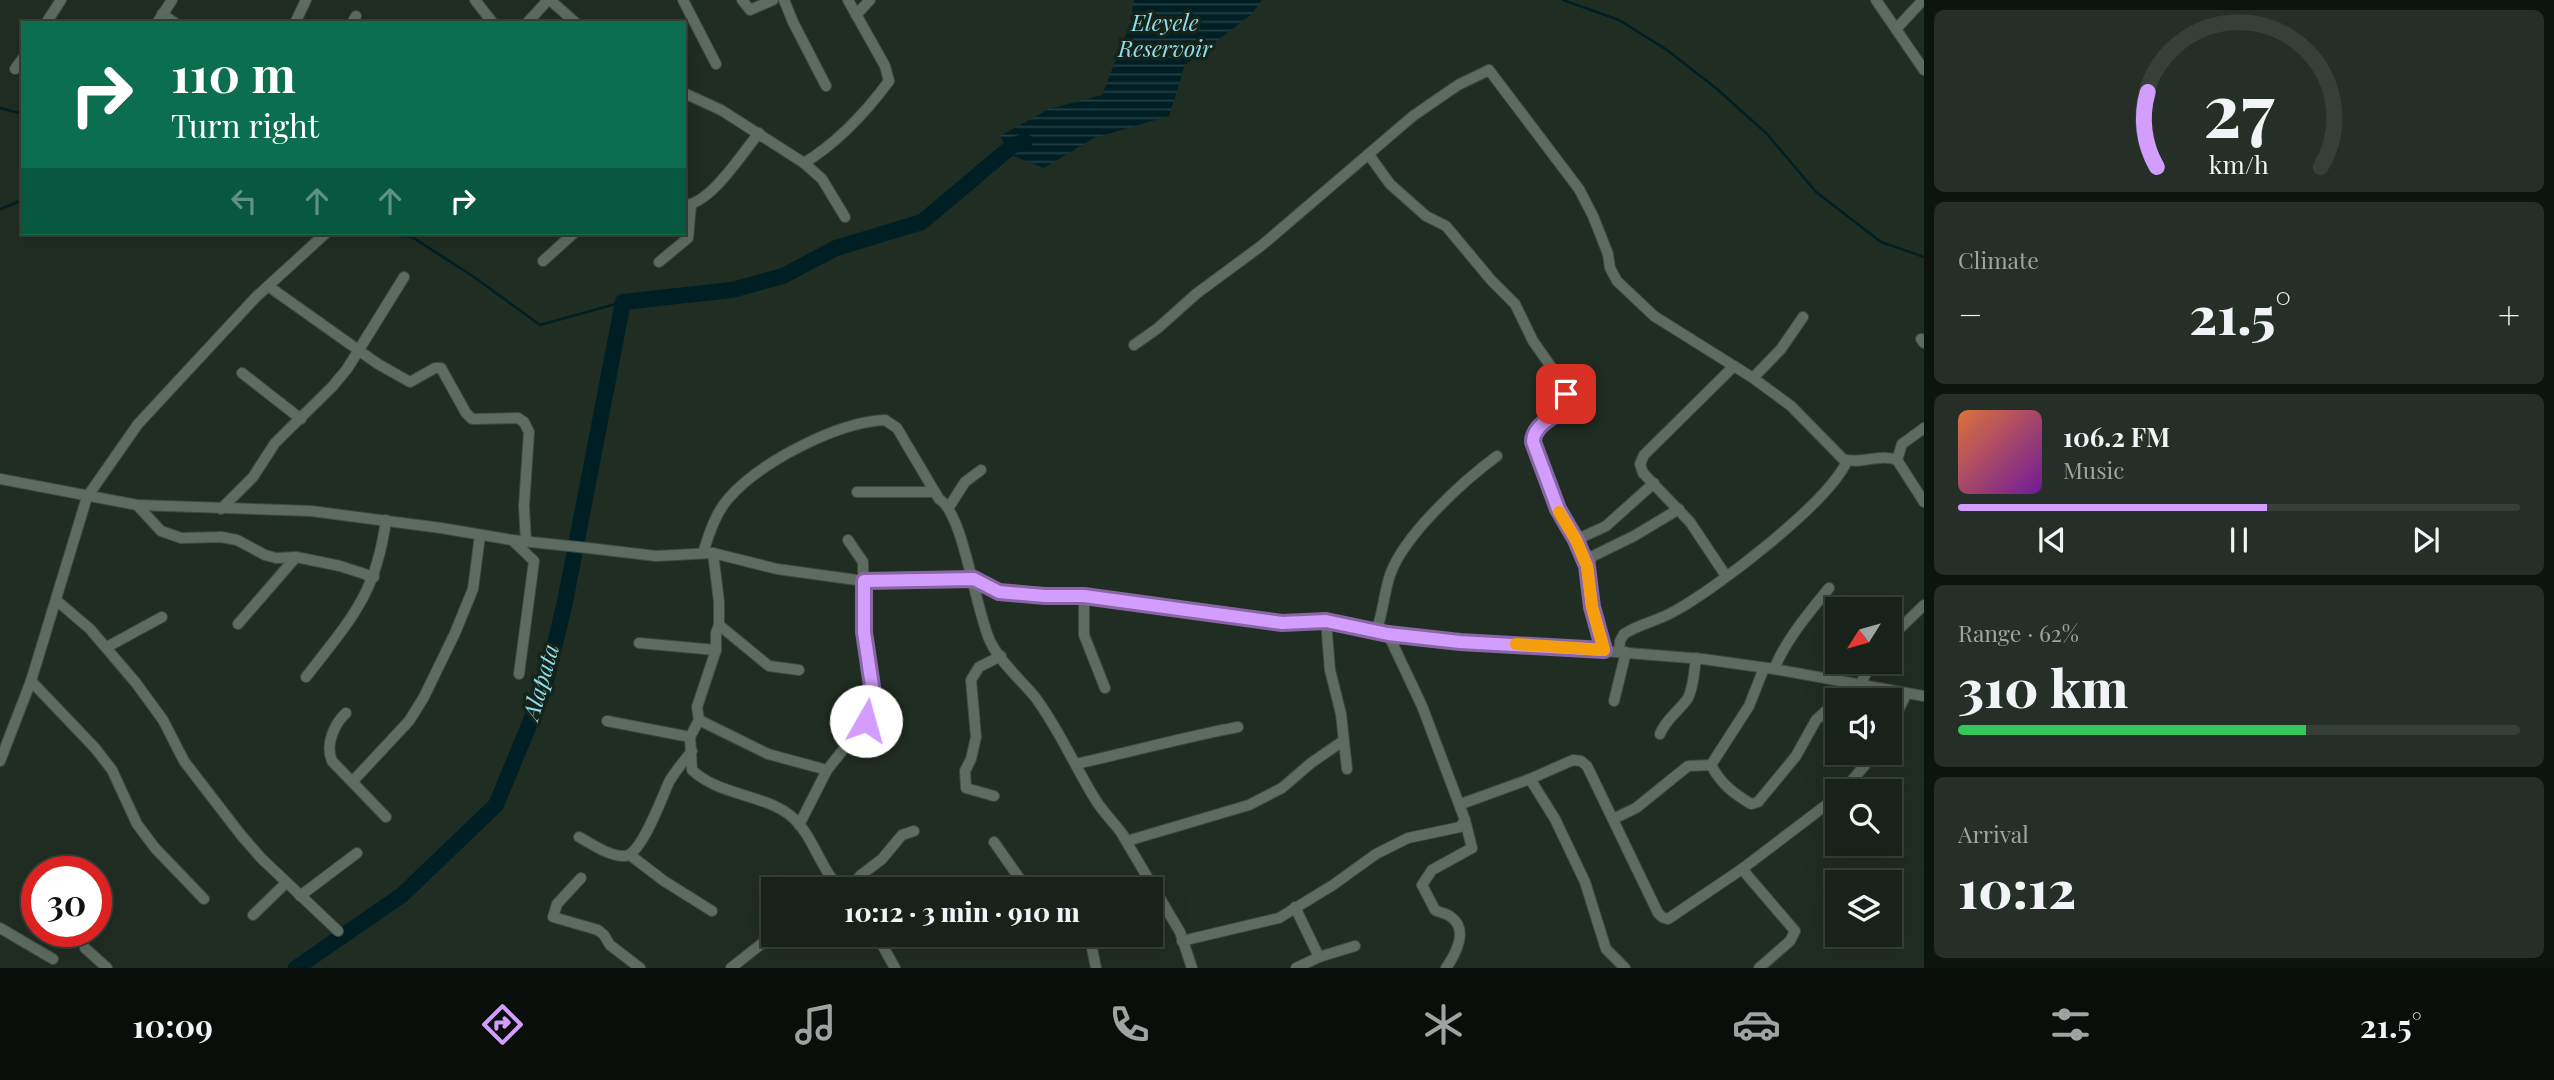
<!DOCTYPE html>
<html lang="en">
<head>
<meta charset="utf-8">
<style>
  :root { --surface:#18221a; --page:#252f27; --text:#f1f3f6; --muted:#9fa4a2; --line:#363f39; --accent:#d29dfd }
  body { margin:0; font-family:"Playfair Display",serif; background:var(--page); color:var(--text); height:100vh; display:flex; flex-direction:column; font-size:26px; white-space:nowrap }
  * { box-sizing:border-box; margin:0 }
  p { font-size:23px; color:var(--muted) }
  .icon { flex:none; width:38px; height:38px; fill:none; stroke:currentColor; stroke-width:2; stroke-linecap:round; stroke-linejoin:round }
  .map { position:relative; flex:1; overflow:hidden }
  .details { display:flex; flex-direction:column; gap:10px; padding:10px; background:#0d130e; width:630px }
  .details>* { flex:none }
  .guide { position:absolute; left:21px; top:21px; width:665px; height:214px; border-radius:0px; box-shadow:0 7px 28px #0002,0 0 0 2px var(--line); background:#0b6e4f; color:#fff; overflow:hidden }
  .needle { width:46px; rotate:233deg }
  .tools { position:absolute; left:1825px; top:597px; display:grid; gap:14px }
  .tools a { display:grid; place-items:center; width:77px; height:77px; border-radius:0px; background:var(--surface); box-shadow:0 7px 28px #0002,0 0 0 2px var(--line); font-size:35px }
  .speed { position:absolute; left:21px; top:856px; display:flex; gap:14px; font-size:35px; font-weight:700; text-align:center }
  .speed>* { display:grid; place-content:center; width:91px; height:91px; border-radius:50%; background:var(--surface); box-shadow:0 7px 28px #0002,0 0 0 2px var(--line); line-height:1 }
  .speed .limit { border:10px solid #d22; background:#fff; color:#111 }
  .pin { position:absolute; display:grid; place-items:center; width:60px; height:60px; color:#fff; margin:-30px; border-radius:14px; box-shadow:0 4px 10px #0006 }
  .me { position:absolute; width:77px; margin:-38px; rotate:7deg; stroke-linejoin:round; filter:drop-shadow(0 0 5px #0008) }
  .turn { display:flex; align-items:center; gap:24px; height:147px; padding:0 35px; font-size:32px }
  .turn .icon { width:91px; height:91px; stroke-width:2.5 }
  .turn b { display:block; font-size:49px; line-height:60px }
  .lanes { display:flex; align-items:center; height:66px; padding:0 35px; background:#0003; justify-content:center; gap:35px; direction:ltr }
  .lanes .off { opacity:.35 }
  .big { font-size:52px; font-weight:800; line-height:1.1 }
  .details .tile { flex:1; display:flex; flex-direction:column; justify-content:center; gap:10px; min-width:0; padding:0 24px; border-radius:10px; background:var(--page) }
  .details .dial { align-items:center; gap:0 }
  .dial svg { height:182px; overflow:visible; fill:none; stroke:var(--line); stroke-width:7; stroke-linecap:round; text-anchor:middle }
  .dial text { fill:var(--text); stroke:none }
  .song { display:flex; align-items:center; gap:21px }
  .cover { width:84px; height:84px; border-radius:10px; background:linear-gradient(135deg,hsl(20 70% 55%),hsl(280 70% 35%)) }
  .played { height:7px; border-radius:4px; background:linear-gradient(90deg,var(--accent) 55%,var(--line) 55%) }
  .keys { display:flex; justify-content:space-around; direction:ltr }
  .heat { display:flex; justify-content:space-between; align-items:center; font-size:38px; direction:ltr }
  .charge { height:10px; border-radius:5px; background:linear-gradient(90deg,#34c759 62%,var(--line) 0) }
  .trip { position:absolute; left:761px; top:877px; width:402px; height:70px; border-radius:0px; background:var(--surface); box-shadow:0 7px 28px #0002,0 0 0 2px var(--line); font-weight:800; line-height:70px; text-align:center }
  .menu { display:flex; height:112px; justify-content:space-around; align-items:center; background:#0a0e0a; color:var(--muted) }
  .menu .icon { width:49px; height:49px }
  .menu .active { color:var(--accent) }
  .menu b { font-size:32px; color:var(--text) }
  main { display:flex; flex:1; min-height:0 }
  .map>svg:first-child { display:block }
</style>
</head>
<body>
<main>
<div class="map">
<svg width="1924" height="968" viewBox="0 0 1924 968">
  <defs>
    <pattern id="water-rules" width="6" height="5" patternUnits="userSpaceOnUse" patternTransform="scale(1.75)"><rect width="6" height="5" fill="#001f25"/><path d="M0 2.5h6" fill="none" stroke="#253f44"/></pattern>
  </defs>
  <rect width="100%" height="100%" fill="#202d22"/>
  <!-- water -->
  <path fill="url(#water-rules)" d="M1134,0H1262L1252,14L1185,65L1169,116L1094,138L1044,168L1011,155L1000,136L1049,109L1102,95L1130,24Z"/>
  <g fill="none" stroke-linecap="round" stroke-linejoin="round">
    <!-- stream -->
    <g stroke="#001f25" stroke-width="2.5">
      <path d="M1563,0L1619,20L1667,50L1717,89L1767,134L1816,192L1881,242L1924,257"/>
      <path d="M0,108L23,114"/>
      <path d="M0,209L23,200"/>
      <path d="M365,233L412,237L474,277L540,325L623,302"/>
    </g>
    <!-- river -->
    <path stroke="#001f25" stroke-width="16" d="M296,968L402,895L496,805L544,689L565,602L623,302L732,290L783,276L836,248L922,222L1012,146L1025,141"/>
    <!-- street casing -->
    <g stroke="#3f4a42" stroke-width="12">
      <g id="street">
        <path d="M475,0L493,23"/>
        <path d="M550,0L576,23"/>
        <path d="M683,0L716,64"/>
        <path d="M742,0L750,10L773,0"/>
        <path d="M784,0L793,22L826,86"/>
        <path d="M1876,0L1924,70"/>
        <path d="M162,14L175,23"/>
        <path d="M856,15L870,0"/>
        <path d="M46,23L61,0"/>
        <path d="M157,23L172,0"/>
        <path d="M295,23L306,0"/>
        <path d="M352,23L356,16"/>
        <path d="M527,23L548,0"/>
        <path d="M1896,29L1923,0"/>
        <path d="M15,69L23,58"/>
        <path d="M684,93L721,110L804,163C837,143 866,112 889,81L885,66L848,0"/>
        <path d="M1369,155L1390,184L1426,216L1446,226L1491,280L1515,304L1533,341L1559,378L1568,403C1558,417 1533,423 1533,442L1558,509L1576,540L1587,566L1592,607L1604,650"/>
        <path d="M804,163L822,179L845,217"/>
        <path d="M684,205C710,205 743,152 759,133"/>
        <path d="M543,261L574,233"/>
        <path d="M659,262L688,238L691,205"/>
        <path d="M268,286L378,364L410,382L435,368H441L466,413L472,419L518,418L524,422L529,432L524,506L526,542"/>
        <path d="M1921,339L1924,343"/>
        <path d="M1134,345L1158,328L1196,294L1261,246L1413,116L1458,85L1489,70L1579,189L1593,216L1608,254L1610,268L1617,281L1654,316L1753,378L1791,406L1843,459C1861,465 1879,453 1897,460L1924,502"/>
        <path d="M242,373L301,419"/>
        <path d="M1753,378L1781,349L1803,317"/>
        <path d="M1897,460L1902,444L1924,428"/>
        <path d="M0,479L137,505L311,511L441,528L512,540L588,548L656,556L713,553L777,569L864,581L974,579L999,592L1018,594L1084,596L1282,623L1326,621L1388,634L1459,642L1516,644L1703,659L1774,669L1924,696"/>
        <path d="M857,492H935"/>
        <path d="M137,505L161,531L181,538L221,537L237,540L265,555L276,558L296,557L340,566L374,577"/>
        <path d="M949,507L965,482L981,470"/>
        <path d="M221,509L253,477L275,443L332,387L347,369L404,277"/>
        <path d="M512,540L534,561L519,674"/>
        <path d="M1576,540L1606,526L1654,483"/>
        <path d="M1587,566L1593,556L1634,536L1679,509"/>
        <path d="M1726,576L1690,522L1643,473L1640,464L1644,455L1734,366"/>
        <path d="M1084,596V635L1105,688"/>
        <path d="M56,600L90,629L136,683L163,720L184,761L241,835L261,858L338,931"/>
        <path d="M1326,621L1330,670L1341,714L1347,769"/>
        <path d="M238,624L296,557"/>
        <path d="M719,625L769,666L799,670"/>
        <path d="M1376,632C1383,613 1384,593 1390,575C1404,535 1463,481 1497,456"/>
        <path d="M1890,638L1924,605"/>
        <path d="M639,643L716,650"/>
        <path d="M107,647L162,617"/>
        <path d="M1619,652L1620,641L1624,634C1639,624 1657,621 1673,612C1716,589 1828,503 1847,461"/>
        <path d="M1774,669C1787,638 1808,614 1829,588"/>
        <path d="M306,677C350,620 376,595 386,520"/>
        <path d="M31,681L95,748L112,770L137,824L155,848L204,899"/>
        <path d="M1838,700L1860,685L1872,662"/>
        <path d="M1614,701L1626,652"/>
        <path d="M346,713C334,724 325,745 332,761L386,817"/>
        <path d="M699,720L768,754L827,770"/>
        <path d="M607,721L690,737"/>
        <path d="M1890,726L1907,693"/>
        <path d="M1660,734C1665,720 1680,710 1688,698C1694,686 1694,671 1696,658"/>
        <path d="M1840,758L1844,752"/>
        <path d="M0,761L31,681L87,497L138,424L256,297L326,233"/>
        <path d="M1076,764C1131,752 1184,737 1238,727"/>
        <path d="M1711,765C1721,784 1733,793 1751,804L1758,802L1796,756L1816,720L1838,700"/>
        <path d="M1530,779L1555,819L1585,882L1606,949L1625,968"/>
        <path d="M353,781L409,721L424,697L455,633L473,589L480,535"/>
        <path d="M1843,791L1876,752"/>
        <path d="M994,796L966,788L965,771L971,759L976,737L971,680L979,667L1001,656"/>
        <path d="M1461,804L1530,779L1573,760L1581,761L1587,766L1658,913L1662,917L1668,919L1742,869L1838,796"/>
        <path d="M1613,819L1636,808L1688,766L1711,765L1749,706L1764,668"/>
        <path d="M799,825L827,770L866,721L873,693L864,632L863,562L848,540"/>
        <path d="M1123,836L1180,932L1192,968"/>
        <path d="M579,837C592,844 610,857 625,856C642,854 662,797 669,782C675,771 685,760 692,751"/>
        <path d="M994,842L1027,889"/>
        <path d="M630,855L664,881L712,911"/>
        <path d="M1742,869L1795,931L1790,941L1759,968"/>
        <path d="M581,878L557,904L553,917L598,930L604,935L610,945L640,968"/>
        <path d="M841,889C819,869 813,831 787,813C759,794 717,794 692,770L690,737L699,720L697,707L716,650V633L719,625V602L713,553H703C709,534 715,514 728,499C760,462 837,422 885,420L897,428L939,499C964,513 976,615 991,643C1001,663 1021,680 1035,697C1059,729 1074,765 1095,799C1104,814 1118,826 1127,841L1249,805L1282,788L1311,763L1343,741"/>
        <path d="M849,889L861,875L882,859L902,835L914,831"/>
        <path d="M300,896L357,853"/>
        <path d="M1295,907L1319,957"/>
        <path d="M253,915L286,883"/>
        <path d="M0,928L53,959"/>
        <path d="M876,934L895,968"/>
        <path d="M1089,934L1096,968"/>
        <path d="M1182,941L1279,918L1333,885L1376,854L1408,838L1460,827L1465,820L1422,706L1388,634"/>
        <path d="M85,948L107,968"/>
        <path d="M731,968L774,934"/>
        <path d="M1296,968L1319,957L1355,946"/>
        <path d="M1446,968C1455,955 1469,930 1451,917C1447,913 1440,913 1435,910L1422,885L1432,870L1472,848L1465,820"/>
      </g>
    </g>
    <!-- street -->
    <use href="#street" stroke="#5d6c60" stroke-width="10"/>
  </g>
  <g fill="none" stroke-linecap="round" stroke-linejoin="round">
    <!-- route casing -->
    <g stroke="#8866a4" stroke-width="18">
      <path id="route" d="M866,721L873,693L864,632V581L974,579L999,592L1045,596H1084L1282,623L1326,621L1388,634L1460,642L1604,650L1592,607L1587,566L1576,540L1558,509L1533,442C1533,423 1558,417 1568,402L1566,394"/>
    </g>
    <!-- route -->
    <use href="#route" stroke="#d29dfd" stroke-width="12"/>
    <!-- slow -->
    <path stroke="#f59e0b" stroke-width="12" d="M1516,644L1604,650L1592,607L1587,566L1576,540L1559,512"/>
  </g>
  <g text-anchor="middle" stroke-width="7" stroke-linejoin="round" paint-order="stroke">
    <!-- water labels -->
    <g font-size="23" font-style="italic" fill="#90dced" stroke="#162319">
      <text x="1165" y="31">Eleyele<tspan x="1165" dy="26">Reservoir</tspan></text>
      <text transform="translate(541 682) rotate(-74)" y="8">Alapata</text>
    </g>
  </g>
</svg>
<div class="tools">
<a><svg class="needle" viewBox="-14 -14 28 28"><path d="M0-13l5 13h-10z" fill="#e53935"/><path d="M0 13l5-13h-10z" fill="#9fa4a2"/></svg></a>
<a><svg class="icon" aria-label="sound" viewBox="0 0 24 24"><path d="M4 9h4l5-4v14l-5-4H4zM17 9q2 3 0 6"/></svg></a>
<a><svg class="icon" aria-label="search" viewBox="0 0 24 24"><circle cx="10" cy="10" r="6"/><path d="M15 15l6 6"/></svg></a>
<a><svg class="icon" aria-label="layers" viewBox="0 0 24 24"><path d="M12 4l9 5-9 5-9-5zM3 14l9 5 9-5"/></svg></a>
</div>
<div class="speed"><div class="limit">30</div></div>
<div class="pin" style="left:1566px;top:394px;background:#d93025"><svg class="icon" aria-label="arrive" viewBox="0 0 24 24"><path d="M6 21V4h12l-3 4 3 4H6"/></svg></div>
<svg class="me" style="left:866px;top:721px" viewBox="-20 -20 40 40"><circle r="19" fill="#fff"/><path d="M0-13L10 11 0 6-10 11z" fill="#d29dfd"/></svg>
<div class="trip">10:12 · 3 min · 910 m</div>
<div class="guide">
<div class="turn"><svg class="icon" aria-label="right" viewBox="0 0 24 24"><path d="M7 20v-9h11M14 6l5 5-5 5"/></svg><div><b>110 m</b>Turn right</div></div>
<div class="lanes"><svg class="icon off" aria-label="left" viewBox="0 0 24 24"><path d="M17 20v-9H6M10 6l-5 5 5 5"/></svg><svg class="icon off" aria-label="ahead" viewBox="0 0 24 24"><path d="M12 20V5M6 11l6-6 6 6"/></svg><svg class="icon off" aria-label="ahead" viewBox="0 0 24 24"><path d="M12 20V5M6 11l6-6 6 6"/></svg><svg class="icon" aria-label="right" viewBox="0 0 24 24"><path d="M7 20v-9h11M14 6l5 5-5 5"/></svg></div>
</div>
</div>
<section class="details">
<div class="tile dial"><svg viewBox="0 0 100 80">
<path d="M14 69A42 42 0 1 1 86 69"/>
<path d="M14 69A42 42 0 0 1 10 36" stroke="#d29dfd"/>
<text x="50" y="56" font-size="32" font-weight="700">27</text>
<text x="50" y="72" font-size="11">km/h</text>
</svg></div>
<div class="tile"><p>Climate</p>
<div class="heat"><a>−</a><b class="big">21.5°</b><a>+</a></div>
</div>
<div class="tile">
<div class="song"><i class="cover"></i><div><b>106.2 FM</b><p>Music</p></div></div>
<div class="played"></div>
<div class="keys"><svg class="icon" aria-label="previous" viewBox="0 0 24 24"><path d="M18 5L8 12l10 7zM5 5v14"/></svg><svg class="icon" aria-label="pause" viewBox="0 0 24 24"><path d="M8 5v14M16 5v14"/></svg><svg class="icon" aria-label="next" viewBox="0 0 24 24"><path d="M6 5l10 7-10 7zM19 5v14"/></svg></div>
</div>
<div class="tile"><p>Range · 62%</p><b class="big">310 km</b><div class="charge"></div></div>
<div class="tile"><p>Arrival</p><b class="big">10:12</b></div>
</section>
</main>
<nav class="menu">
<b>10:09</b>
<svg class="icon active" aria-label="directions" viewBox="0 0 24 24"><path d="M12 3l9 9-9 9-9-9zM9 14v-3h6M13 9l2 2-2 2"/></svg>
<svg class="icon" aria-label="music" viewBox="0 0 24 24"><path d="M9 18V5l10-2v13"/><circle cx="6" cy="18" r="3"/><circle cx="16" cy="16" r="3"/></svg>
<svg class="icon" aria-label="phone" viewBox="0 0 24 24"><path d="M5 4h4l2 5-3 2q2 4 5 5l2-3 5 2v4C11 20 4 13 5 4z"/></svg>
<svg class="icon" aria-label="climate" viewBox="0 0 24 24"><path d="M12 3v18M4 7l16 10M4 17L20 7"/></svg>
<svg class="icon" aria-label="car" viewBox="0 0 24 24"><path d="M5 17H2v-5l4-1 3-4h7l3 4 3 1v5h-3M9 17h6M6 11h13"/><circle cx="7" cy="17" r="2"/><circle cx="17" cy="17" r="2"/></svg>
<svg class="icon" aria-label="filters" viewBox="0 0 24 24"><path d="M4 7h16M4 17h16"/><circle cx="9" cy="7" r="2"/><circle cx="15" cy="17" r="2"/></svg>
<b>21.5°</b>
</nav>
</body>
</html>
